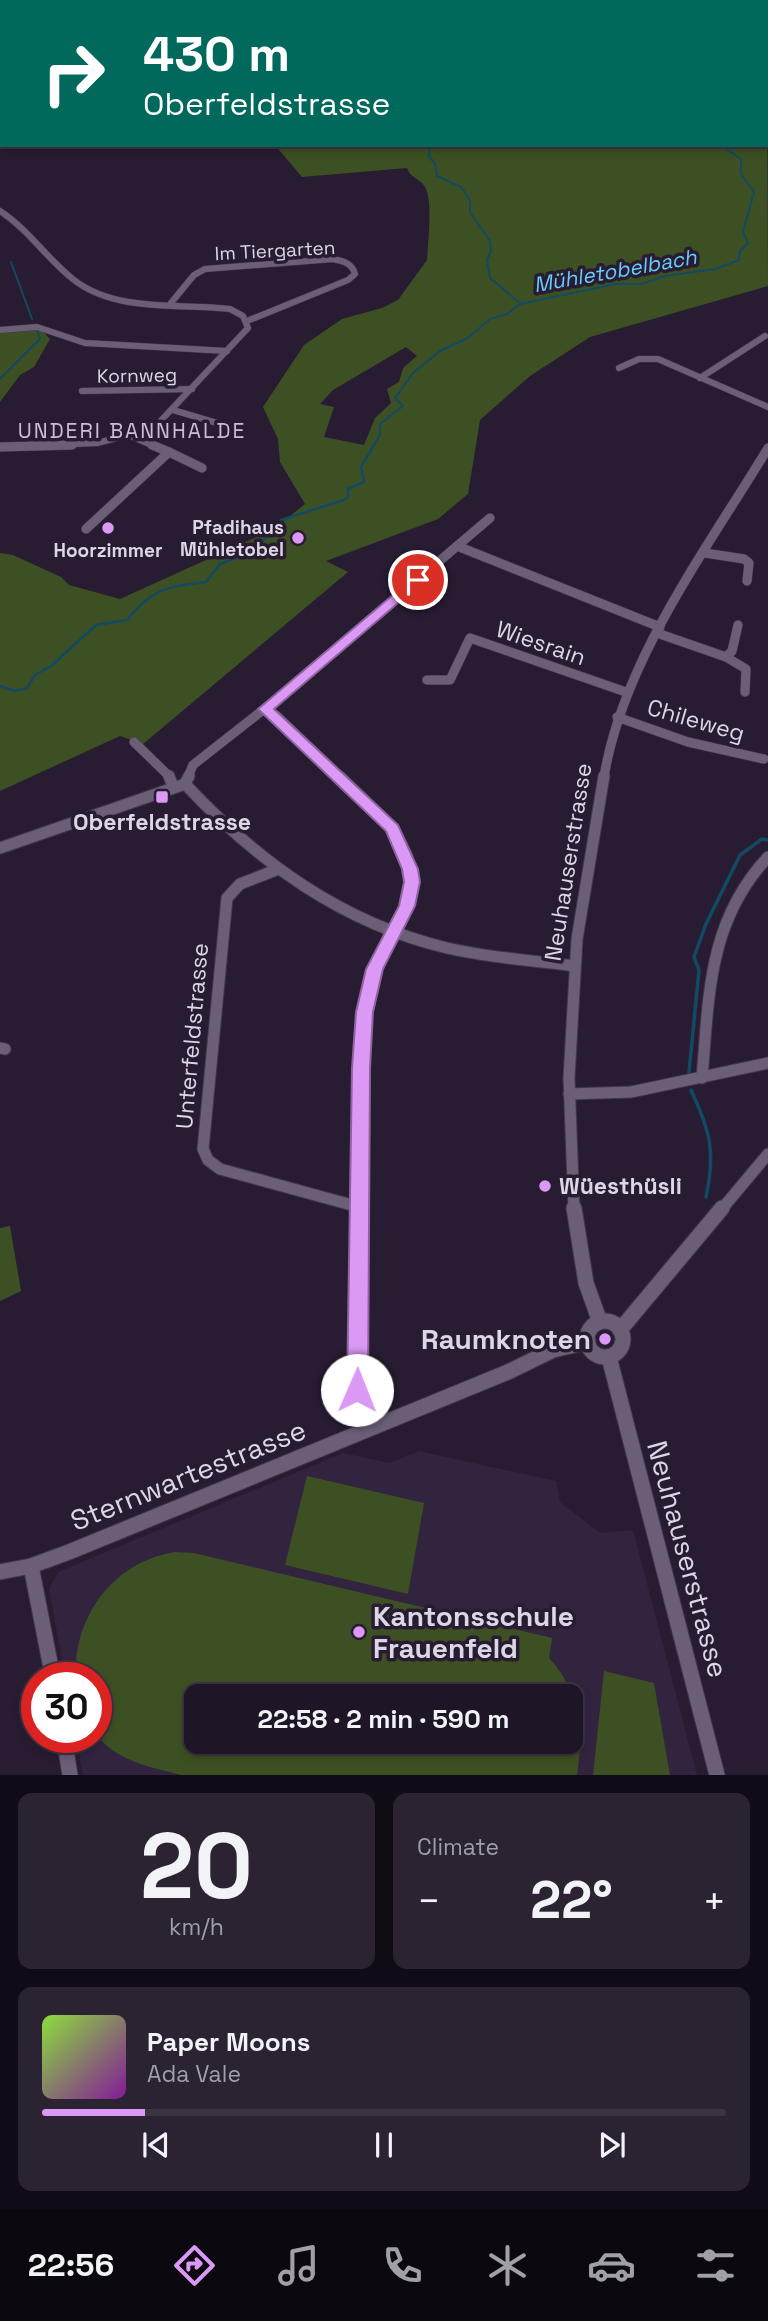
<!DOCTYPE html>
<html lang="en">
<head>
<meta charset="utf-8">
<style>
  :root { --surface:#1e1526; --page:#2b2232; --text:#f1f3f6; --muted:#a19fa7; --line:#3c3443; --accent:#db99f5 }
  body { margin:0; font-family:"Space Grotesk",sans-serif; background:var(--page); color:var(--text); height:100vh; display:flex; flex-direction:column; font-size:26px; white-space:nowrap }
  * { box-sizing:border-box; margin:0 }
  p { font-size:23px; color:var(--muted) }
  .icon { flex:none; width:38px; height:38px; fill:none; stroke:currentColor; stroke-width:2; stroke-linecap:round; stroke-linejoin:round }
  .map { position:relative; height:1775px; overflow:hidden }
  .drawer { display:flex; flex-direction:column; gap:18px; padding:18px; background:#100c15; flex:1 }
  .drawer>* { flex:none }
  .guide { position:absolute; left:0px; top:0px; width:768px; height:147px; box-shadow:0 4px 10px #0003,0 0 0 2px var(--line); background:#00695c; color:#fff; overflow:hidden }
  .speed { position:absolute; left:21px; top:1662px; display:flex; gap:14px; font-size:35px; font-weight:700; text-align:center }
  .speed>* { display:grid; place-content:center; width:91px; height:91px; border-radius:50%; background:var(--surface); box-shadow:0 4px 10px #0003,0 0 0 2px var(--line); line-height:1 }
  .speed .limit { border:10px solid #d22; background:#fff; color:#111 }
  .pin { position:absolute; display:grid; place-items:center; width:60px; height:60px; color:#fff; margin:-30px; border:4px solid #fff; border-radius:50%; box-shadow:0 2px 7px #0007 }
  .me { position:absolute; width:77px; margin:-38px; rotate:1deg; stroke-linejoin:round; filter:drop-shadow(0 0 5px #0008) }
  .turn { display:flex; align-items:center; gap:24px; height:147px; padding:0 28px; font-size:32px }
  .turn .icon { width:91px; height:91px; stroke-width:2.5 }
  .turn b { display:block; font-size:49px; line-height:60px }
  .big { font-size:52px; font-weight:600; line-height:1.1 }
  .drawer .card { flex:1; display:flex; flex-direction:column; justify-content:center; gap:10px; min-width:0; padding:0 24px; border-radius:14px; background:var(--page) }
  .drawer .dial { align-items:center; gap:0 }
  .dial b { font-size:91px; line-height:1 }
  .song { display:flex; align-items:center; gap:21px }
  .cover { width:84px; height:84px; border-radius:10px; background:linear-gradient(135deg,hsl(90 70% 55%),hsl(290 70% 35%)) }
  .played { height:7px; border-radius:4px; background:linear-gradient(90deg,var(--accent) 15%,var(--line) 15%) }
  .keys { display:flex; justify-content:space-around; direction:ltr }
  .heat { display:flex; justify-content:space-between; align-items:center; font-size:38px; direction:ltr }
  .drawer .tiles { flex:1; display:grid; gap:18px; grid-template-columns:1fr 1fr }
  .card:last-child { grid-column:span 2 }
  .trip { position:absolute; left:184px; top:1684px; width:399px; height:70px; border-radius:14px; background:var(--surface); box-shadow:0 4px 10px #0003,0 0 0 2px var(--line); font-weight:600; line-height:70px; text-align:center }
  .menu { display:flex; height:112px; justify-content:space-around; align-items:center; background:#0c080f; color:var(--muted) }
  .menu .icon { width:49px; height:49px }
  .menu .active { color:var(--accent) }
  .menu b { font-size:32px; color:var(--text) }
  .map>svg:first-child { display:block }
</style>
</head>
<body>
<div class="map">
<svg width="768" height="1775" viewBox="0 0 768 1775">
  <rect width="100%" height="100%" fill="#281c32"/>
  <!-- built -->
  <path fill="#32233f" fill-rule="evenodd" d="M419,1451L556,1481L560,1502L600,1533L633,1530L697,1775H83L76,1738H96V1678H65L49,1589L58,1572L343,1453L390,1463ZM196,1696H570V1741H196Z"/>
  <!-- green -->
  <g fill="#3d5023" fill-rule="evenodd">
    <path d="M426,0H718L721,2H425Z"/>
    <path d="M767,23L768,286L590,337L530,376L480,420L468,494L438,519L326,561L348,572L143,744L120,736L0,791V553L13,555L61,577L69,585L120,599L274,529L305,504L280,462L278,439L263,407L304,345L342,319L382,308L398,300L427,260C428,243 433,200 425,187C420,178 410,178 407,168L302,177L275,145H766ZM406,347L417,356L403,368L399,382L387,389L391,403L375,418L364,445L324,437L334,407L320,404L333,390Z"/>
    <path d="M20,325H37L50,339L34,367L20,375L0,402V330Z"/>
    <path d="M10,1226L21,1291L0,1301V1228Z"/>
    <path d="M307,1476L424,1503L408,1594L285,1565Z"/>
    <path d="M175,1552L194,1553L552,1638L549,1658C578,1687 584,1736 577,1775H181C150,1767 116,1761 96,1734V1678H76C73,1617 113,1562 175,1552ZM196,1696H570V1741H196Z"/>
    <path d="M604,1671L654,1683L670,1775H593Z"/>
  </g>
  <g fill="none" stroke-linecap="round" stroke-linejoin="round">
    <!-- stream-far2 -->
    <g stroke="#124a63" stroke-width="2">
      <path d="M549,0L551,2"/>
      <path d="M430,145L429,157L435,163L437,176L461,187L470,200V212L490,241L491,251L487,260L490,278L520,303"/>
      <path d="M11,262L32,319"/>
      <path d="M0,379L40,339L37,329"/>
      <path d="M373,447L380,435V424L403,406L395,398L413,373L440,351L468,338L490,319L507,314L520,304L616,284H641L665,276L715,269L739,260L740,251L748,243L743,232L754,192L741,174V159L721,145"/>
    </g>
    <!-- stream-far1 -->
    <path stroke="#124a63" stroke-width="2.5" d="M0,686L15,691L27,688L35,675L51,666L96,625L127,620C152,588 168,587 206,582L220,564L254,551L281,520L344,500L348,497V489L364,482L361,467L374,445"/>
    <!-- stream -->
    <g stroke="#124a63" stroke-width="3.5">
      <path d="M689,1072L699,970L694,957L706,924L740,855L762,839L768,840"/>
      <path d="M691,1090C710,1131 716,1152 706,1197"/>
    </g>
    <!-- minor-far4 casing -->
    <g stroke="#42384b" stroke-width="6">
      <g id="minor-far4">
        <path d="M718,0L721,2"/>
        <path d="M0,52L2,48"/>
      </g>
    </g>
    <!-- minor-far3 casing -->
    <g stroke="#42384b" stroke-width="7">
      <g id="minor-far3">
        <path d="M0,211C29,230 47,259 74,280C117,313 180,303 230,309L243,316L248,328L153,429L97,443L9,447"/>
        <path d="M171,303L194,275L205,269L333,259C343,261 352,263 355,274L348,280L247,321"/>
        <path d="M0,330L37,327L85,343L227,351"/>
        <path d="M619,368L639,359H658L768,407"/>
        <path d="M700,378L765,336"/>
        <path d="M82,391L192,389"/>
        <path d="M173,410L234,428"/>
        <path d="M133,437L156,447"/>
      </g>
    </g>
    <!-- minor-far2 casing -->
    <g stroke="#42384b" stroke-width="10">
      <g id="minor-far2">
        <path d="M0,447L72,445"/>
        <path d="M169,452L202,468"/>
        <path d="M86,529L169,452L152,445"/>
        <path d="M457,546L660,627"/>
        <path d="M705,553L744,559L749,563L747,581"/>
        <path d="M657,633L726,657L732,651L738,625"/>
        <path d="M726,657L746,669L745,692"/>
        <path d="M427,680H450L470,638L626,692"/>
        <path d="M265,709L277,716L341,777"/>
        <path d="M617,717L688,742L764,759"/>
        <path d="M134,742L170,777"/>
        <path d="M188,777L193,765L282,695L490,518"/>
        <path d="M604,777C623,660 707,549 768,448"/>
      </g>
    </g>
    <!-- minor-far1 casing -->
    <g stroke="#42384b" stroke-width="13">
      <g id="minor-far1">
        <path d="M169,776L173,787"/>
        <path d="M339,776L393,828L407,856L412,882L407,906L375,969L365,1012L359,1210"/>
        <path d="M185,784C258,862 342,923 447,948C489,958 532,960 574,966"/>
        <path d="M185,784L189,776"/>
        <path d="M0,848L185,784"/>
        <path d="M276,870L240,884L227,898L203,1149L208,1160L220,1169L359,1207"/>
        <path d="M0,1048L5,1049"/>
        <path d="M702,1078C709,995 708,921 768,857"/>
        <path d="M569,1094L631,1092L768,1063"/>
        <path d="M574,1210L569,1078L577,939L604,776"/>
        <path d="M721,1210L768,1154"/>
      </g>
    </g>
    <!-- minor casing -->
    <g stroke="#42384b" stroke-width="17">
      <g id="minor">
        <path d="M359,1208L357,1389L368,1428"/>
        <path d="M574,1208L586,1283L600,1322"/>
        <circle cx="605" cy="1339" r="18"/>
        <path d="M620,1330L722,1208"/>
        <path d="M609,1357L717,1775"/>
        <path d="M31,1566L53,1678"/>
        <path d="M0,1572L31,1566L69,1552L508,1372L553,1350L588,1342"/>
        <path d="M64,1738L70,1775"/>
      </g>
    </g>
    <!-- minor-far4 -->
    <use href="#minor-far4" stroke="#6b5f78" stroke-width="5"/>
    <!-- minor-far3 -->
    <use href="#minor-far3" stroke="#6b5f78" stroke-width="6"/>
    <!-- minor-far2 -->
    <use href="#minor-far2" stroke="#6b5f78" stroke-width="9"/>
    <!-- minor-far1 -->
    <use href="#minor-far1" stroke="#6b5f78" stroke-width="11"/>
    <!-- minor -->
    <use href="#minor" stroke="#6b5f78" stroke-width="15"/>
  </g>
  <!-- route -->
  <path fill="#db99f5" stroke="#8e639f" stroke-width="2" d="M414,577L425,580L274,709L398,825L418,869L420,882L415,906L383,969L373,1012L370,1068L368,1390L365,1397L357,1400L350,1397L347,1390L352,1068L356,1012L366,969L399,906L404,882L402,869L386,831L258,709Z"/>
  <!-- markers -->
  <g fill="#db99f5" stroke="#281c32" stroke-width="2.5">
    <circle cx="108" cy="528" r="7"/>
    <circle cx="298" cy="538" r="7"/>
    <rect x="155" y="790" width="14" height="14" rx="3.5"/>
    <circle cx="545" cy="1186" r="7"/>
    <circle cx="605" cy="1339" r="7"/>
    <circle cx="359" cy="1632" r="7"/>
  </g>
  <g text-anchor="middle" stroke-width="7" stroke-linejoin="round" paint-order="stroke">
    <!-- far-street labels -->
    <g font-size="19" fill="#ddd6e5" stroke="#281c32">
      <text transform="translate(275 250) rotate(-3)" y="7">Im Tiergarten</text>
      <text transform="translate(137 375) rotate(-1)" y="7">Kornweg</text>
    </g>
    <!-- far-poi labels -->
    <g font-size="19" font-weight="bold" fill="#ddd6e5" stroke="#281c32" text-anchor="end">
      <text x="284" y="534">Pfadihaus<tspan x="284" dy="22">Mühletobel</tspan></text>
      <text x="108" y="557" text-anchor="middle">Hoorzimmer</text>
    </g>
    <!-- far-water labels -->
    <g font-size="21" font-style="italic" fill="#67ccfc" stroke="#281c32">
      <text transform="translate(615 271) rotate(-10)" y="7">Mühletobelbach</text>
    </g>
    <!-- far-neighbourhood labels -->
    <g font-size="21" letter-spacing="2" fill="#cbbdda" stroke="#281c32">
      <text x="132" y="438">UNDERI BANNHALDE</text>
    </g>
    <!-- street labels -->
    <g font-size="23" fill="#ddd6e5" stroke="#281c32">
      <text transform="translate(541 643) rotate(19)" y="8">Wiesrain</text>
      <text transform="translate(696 720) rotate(16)" y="8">Chileweg</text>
      <text transform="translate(568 862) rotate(-81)" y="8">Neuhauserstrasse</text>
      <text transform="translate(192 1036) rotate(-85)" y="8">Unterfeldstrasse</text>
    </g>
    <!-- poi labels -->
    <g font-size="23" font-weight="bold" fill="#ddd6e5" stroke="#281c32">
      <text x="162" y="830">Oberfeldstrasse</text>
      <text x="559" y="1194" text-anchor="start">Wüesthüsli</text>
    </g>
    <!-- near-poi labels -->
    <g font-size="28" font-weight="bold" fill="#ddd6e5" stroke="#281c32" text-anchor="end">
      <text x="591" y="1349">Raumknoten</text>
      <text x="373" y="1626" text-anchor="start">Kantonsschule<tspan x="373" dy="32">Frauenfeld</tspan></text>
    </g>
    <!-- near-street labels -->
    <g font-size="28" fill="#ddd6e5" stroke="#281c32">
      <text transform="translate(188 1475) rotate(-22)" y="10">Sternwartestrasse</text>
      <text transform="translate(688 1559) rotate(75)" y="10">Neuhauserstrasse</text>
    </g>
  </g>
</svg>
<div class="speed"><div class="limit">30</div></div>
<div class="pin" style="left:418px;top:580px;background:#d93025"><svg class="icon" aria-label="arrive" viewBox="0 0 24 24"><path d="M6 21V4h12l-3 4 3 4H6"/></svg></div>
<svg class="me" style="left:357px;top:1390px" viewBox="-20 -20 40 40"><circle r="19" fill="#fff"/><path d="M0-13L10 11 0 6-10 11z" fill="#db99f5"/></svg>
<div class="trip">22:58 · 2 min · 590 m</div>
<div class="guide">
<div class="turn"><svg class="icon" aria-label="right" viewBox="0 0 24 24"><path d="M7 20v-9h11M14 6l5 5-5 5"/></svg><div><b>430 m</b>Oberfeldstrasse</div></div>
</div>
</div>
<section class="drawer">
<div class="tiles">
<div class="card dial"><b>20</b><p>km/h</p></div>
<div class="card"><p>Climate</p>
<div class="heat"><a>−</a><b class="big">22°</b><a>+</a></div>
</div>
<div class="card">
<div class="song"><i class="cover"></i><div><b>Paper Moons</b><p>Ada Vale</p></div></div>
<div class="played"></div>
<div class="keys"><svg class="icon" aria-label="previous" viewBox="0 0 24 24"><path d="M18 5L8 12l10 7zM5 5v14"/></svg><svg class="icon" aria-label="pause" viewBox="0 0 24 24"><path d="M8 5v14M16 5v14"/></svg><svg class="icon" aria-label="next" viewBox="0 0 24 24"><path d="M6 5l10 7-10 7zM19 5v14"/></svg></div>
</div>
</div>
</section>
<nav class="menu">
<b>22:56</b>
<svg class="icon active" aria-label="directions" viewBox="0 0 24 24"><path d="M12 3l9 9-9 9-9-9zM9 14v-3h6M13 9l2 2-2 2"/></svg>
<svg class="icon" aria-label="music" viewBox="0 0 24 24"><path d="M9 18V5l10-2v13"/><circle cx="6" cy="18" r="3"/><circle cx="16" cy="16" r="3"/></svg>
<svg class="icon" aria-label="phone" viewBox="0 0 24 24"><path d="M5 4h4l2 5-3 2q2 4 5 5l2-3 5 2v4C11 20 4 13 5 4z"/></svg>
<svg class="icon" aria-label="climate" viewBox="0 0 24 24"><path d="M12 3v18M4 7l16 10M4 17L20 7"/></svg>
<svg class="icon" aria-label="car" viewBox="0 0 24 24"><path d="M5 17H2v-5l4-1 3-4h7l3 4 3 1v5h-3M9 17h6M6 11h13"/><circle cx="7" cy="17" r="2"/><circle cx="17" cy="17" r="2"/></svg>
<svg class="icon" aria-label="filters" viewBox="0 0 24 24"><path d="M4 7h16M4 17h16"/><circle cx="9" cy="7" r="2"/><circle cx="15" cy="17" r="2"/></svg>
</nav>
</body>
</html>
